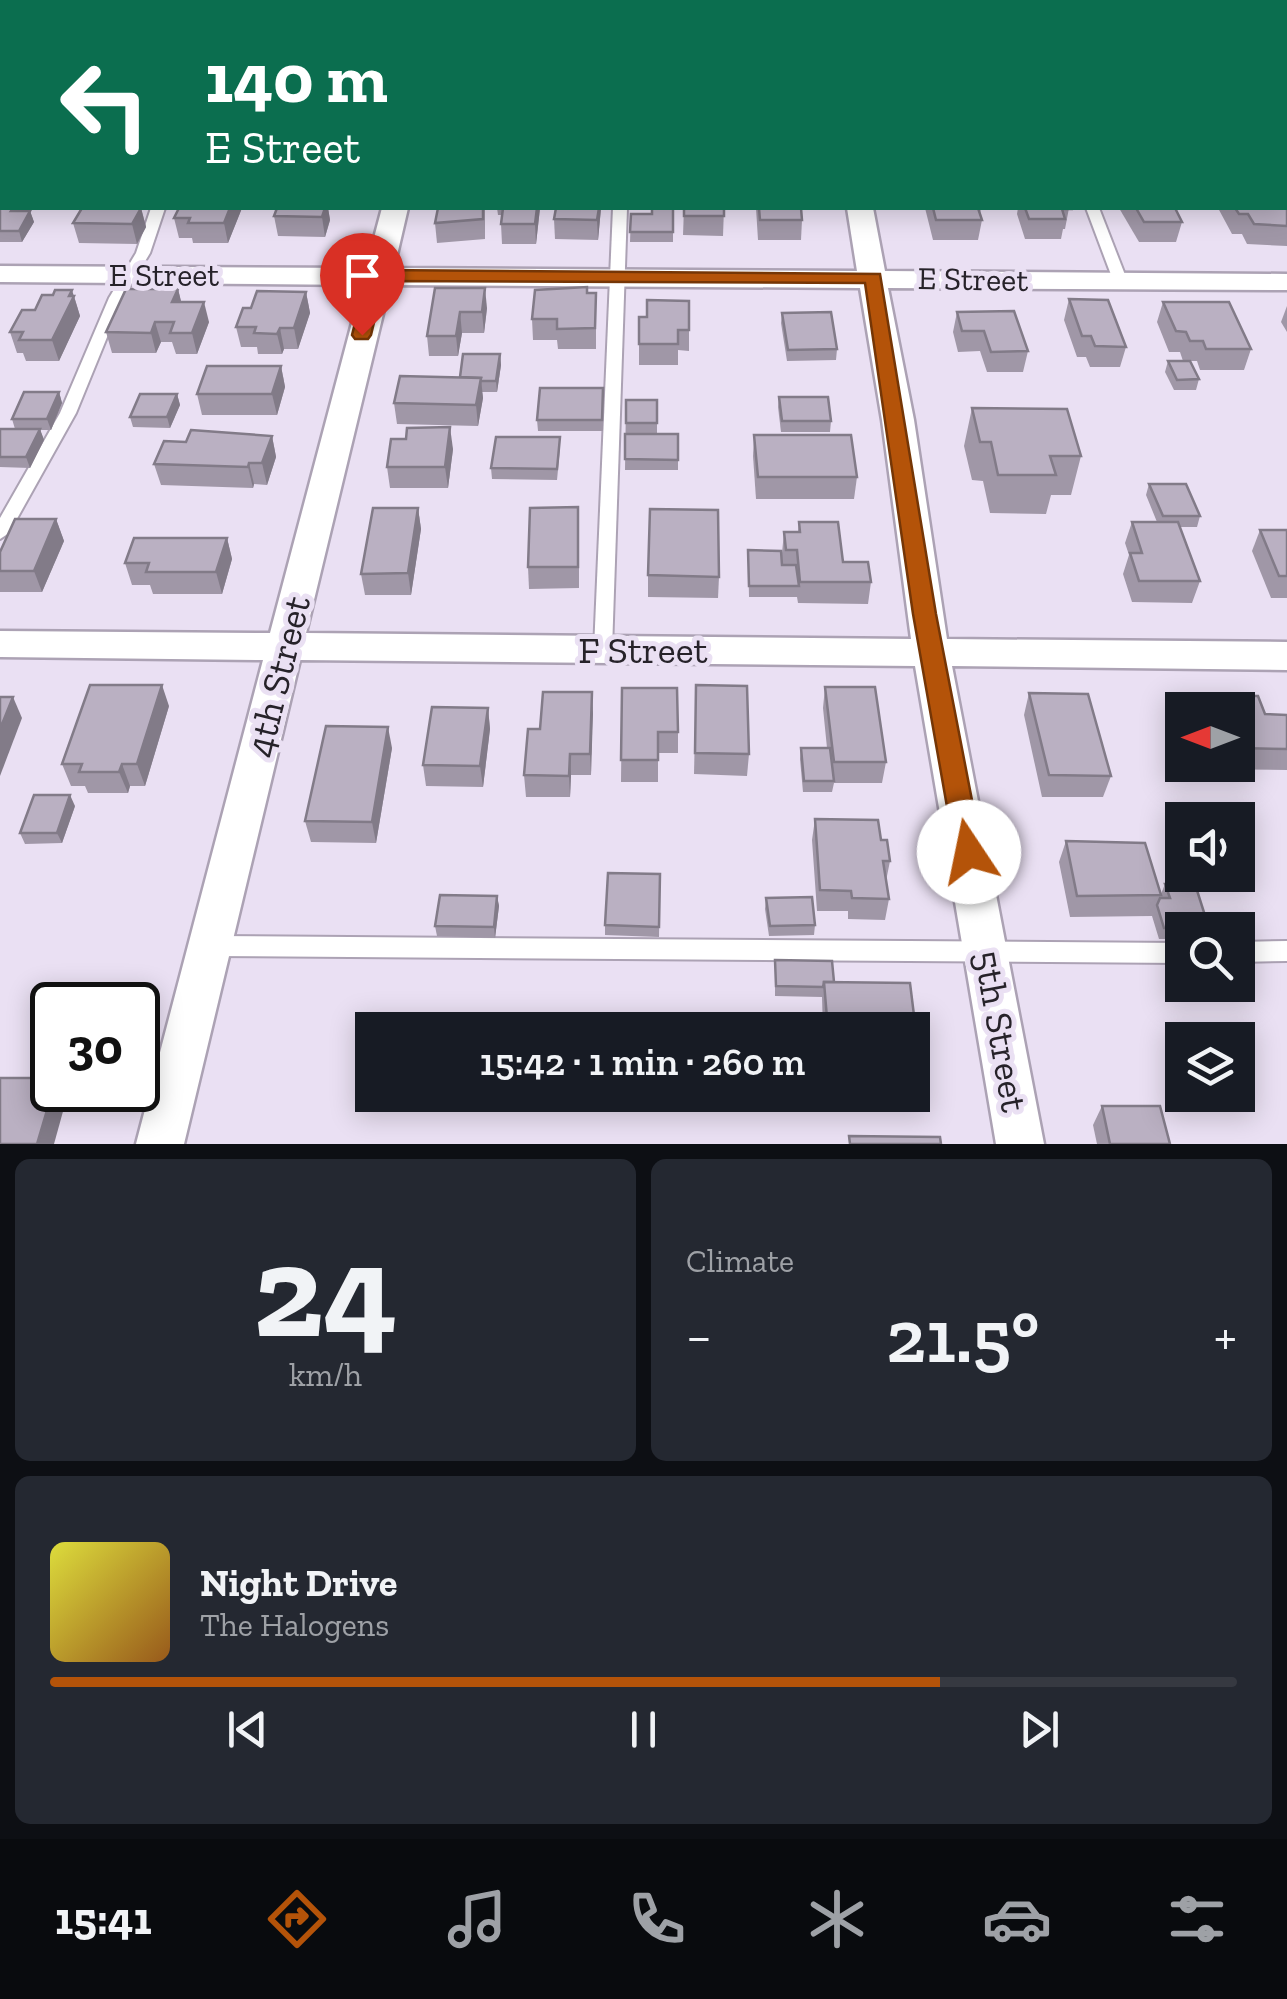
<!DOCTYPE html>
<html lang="en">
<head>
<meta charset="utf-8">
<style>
  :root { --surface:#171b24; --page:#242831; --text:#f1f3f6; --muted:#9ea1a6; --line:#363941; --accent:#b45309 }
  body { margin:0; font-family:"Zilla Slab",serif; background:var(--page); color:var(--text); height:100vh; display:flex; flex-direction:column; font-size:38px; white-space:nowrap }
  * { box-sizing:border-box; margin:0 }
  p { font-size:32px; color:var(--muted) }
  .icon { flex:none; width:55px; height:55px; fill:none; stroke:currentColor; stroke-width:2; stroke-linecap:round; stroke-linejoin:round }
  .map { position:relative; height:1144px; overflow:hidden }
  .drawer { display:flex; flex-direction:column; gap:15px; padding:15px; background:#0d0f14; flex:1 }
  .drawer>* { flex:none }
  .banner { position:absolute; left:0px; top:0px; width:1288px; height:210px; box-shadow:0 5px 25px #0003; background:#0b6e4f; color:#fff; overflow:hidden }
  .needle { width:65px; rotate:270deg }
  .controls { position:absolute; left:1165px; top:692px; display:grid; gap:20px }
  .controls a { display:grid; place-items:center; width:90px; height:90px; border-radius:0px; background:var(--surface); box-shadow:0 5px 25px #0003; font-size:50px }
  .speed { position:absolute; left:30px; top:982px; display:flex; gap:20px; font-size:50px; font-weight:700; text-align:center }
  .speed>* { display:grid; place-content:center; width:130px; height:130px; border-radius:50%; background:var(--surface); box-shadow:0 5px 25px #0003; line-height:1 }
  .speed .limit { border:5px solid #111; border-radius:15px; background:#fff; color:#111 }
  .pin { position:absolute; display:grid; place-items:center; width:85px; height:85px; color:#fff; margin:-102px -42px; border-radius:50% 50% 50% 0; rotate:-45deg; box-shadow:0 0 10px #0007 }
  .pin .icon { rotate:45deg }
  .me { position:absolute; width:110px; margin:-55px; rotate:349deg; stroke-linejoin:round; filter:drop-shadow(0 0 8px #0008) }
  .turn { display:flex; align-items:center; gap:35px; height:210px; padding:0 40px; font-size:45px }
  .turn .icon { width:130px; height:130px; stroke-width:2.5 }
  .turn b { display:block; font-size:70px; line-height:85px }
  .big { font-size:75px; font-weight:600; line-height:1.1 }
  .drawer .widget { flex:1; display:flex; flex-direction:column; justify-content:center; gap:15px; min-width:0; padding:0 35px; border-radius:15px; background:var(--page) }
  .drawer .dial { align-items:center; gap:0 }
  .dial b { font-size:130px; line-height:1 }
  .song { display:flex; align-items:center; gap:30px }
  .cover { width:120px; height:120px; border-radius:15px; background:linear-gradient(135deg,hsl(60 70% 55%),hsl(30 70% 35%)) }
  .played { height:10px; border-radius:5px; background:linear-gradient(90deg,var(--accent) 75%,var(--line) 75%) }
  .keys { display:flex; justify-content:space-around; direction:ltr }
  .heat { display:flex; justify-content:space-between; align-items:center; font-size:55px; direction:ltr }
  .drawer .tiles { flex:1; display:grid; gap:15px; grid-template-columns:1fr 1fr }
  .widget:last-child { grid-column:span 2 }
  .trip { position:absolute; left:355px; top:1012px; width:575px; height:100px; border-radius:0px; background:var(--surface); box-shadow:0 5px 25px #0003; font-weight:600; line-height:100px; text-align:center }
  .tab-bar { display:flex; height:160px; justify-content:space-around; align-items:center; background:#090b0e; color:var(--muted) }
  .tab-bar .icon { width:70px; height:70px }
  .tab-bar .active { color:var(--accent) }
  .tab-bar b { font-size:45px; color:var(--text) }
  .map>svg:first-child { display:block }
</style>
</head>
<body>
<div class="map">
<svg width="1287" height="1144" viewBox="0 0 1287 1144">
  <rect width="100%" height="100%" fill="#eae0f3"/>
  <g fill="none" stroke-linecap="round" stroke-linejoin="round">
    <!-- lane casing -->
    <g stroke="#aca2b4" stroke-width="4">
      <g id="lane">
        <path d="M1003,0H1013L1014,2H1004Z"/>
        <path d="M151,208H165L150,253L123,298L76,413L9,533L0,539V518L60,413L109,298L136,253Z"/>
        <path d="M613,208H627L612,650L610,655H596L594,650Z"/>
        <path d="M1086,208H1099L1127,280L1125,283L1120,284L1113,280Z"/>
        <path d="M210,936L1182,943V963L210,956L202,953L199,946L202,939Z"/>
        <path d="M1287,941V961L1238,962V942Z"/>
      </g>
    </g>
    <!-- street casing -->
    <g stroke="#aca2b4" stroke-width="5">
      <g id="street">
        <path d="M812,0H834V2H813Z"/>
        <path d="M1185,0H1207L1208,2H1187Z"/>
        <rect x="0" y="39" width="2" height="14"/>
        <rect x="1285" y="47" width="2" height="14"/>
        <rect x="1285" y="142" width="2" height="18"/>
        <path d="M382,208H408L394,268L857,271L847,208H873L885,271L1287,274V290L888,288L914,420L947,639L1287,642V670L952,666L1044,1144H996L915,666L300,660L184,1144H136L263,660L0,657V631L270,633L362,285L0,282V266L366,268ZM390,285L860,288L882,420L911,639L306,633Z"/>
      </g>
    </g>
    <!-- lane -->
    <use href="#lane" fill="#fff" fill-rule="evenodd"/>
    <!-- street -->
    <use href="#street" fill="#fff" fill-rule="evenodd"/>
  </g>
  <!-- wall -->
  <g fill="#a097a7">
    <path d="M99,0H174V2H97Z"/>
    <rect x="958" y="0" width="44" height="2"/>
    <path d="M1239,0H1287V34H1285V2H1240Z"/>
    <path d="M0,198L22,209L20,211H30L34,222L22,242H0Z"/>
    <path d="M141,208L146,227L137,244L79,243L73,223Z"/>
    <path d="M179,208H242L228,243H193L192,238H179L174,218Z"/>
    <path d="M328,208L330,220L325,237L278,236L274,216Z"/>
    <path d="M438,208H485V239L437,243L435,223Z"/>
    <path d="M497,208H540L536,244H502L501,224L502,215H498Z"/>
    <path d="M556,208H601L598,240L555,239L554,219Z"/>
    <path d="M673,208V242H630L631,214H652Z"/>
    <path d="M684,208H724L723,236L683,235Z"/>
    <path d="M756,208H801L802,220L801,240H758Z"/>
    <path d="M925,208H981L980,213L982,220L978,240H933Z"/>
    <path d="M1018,208H1069L1065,229H1063L1061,239H1025L1017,214Z"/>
    <path d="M1119,208H1175L1182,222L1176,242H1139Z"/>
    <path d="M1218,208H1284L1287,209V246L1247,244L1242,234H1232Z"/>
    <path d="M435,288L487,308L484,333H462L458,356H429L427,336Z"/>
    <path d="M178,289L181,302L209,322L197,354H176L172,342H161L156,353H112L106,332Z"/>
    <path d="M306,292L310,313L298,349H284L282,354H258L257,347H241L236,327L251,308Z"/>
    <path d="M587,293H596V349H558L557,340H533L532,319Z"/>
    <path d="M74,296L80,316L59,361H26L23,353H17L10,332L35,310Z"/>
    <path d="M1069,299L1126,347L1120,367H1090L1086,357H1077L1064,320Z"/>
    <path d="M1163,302L1251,349L1244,370H1200L1197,361H1190L1199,379L1196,390H1174L1165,372L1168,361H1183L1180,352H1169L1157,322Z"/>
    <path d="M1287,306V332L1281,322Z"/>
    <path d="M957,312L1028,351L1023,372H987L980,351L958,352L953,332Z"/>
    <path d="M782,313L837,349L836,360L787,361L781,323Z"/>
    <path d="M639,317L689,330V351L678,350V365H639Z"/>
    <path d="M500,354L501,365L497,392H482L483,398L478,426L397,424L394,403L460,377Z"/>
    <path d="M281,366L285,387L277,415H202L197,394Z"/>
    <path d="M603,388V431H538L537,420Z"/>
    <path d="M59,392L62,403L51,430H40L44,440L30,468L0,467V429H15L12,419Z"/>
    <path d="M177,394L180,405L170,428L133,427L130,417Z"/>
    <path d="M779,397L831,421L830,432H781L778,407Z"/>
    <path d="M626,400H657V434H678V470H625Z"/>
    <path d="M972,408L1081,456L1071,495H1051L1046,514L990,513L983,481L972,480L964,446Z"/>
    <path d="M754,435L857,477L854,499H756L753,456Z"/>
    <path d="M272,436L276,457L267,485L254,484L253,488L161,485L154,464L186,442Z"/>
    <path d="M560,448L557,480L492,479L491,468Z"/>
    <path d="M453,449L448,488H390L387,467Z"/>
    <path d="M1149,484L1200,516L1197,527H1180L1200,581L1192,603L1132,602L1123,574L1129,555L1125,543L1132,522H1157L1146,495Z"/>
    <path d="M418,508L421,529L411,595H365L361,574Z"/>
    <path d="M56,519L64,541L42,592H0V552Z"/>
    <path d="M799,522L843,562L871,582L868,604L798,603L797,597H749L748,550L782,553L784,532H798Z"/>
    <path d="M579,528V588L529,589L528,567Z"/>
    <path d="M1260,530H1287V598H1271L1252,551Z"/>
    <path d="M227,538L232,559L222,594H153L150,585H132L125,563Z"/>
    <path d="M648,575L719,577L718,598L648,597Z"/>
    <path d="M696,685L749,754L747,776L694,774Z"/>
    <path d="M825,687L886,762L882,783H834L832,792H803L800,759L801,748H827L823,708Z"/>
    <path d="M622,688L678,732V753H658V782H621Z"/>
    <path d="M592,692L591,775H571L570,797H526L524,775L540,729Z"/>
    <path d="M1029,693L1111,776L1103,797H1042L1024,715Z"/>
    <path d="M1190,695L1265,714L1287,715V770L1197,769L1196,765H1238V710H1184Z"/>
    <path d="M169,706L145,786H130L128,793H88L85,786H71L62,764Z"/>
    <path d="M488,708L490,729L483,787L426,786L423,765Z"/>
    <path d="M392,748L376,843L311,842L305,821Z"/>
    <path d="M75,806L62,843L25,844L20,833Z"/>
    <path d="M815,819L881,840L890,861L886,881L889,899L885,920L848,919V911H817L812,840Z"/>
    <path d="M1066,841L1161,894L1165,884L1209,928L1208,930H1182V939H1159L1152,916L1070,917L1059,862Z"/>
    <path d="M660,874L659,937L605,935V925Z"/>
    <path d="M497,896L499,906L495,938L437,936L435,926Z"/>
    <path d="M766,898L815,925L814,935L769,936L765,909Z"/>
    <path d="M775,960L832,961L834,982L910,983L923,1088L918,1107L830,1106L829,1095H912V1030H823L822,997L775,996Z"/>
    <path d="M1238,1040L1253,1070L1247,1080H1238Z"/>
    <path d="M1102,1106L1170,1144H1097L1093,1125Z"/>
  </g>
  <!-- shaded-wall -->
  <g fill="#827b88">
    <path d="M15,0H29L30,2H13Z"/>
    <path d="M141,208L146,227L137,244L132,224Z"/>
    <path d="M230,208H242L228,243L224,223Z"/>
    <path d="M323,208H328L330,220L325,237L322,217Z"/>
    <path d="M537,208H540L536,244L535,224Z"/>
    <path d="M599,208H601L598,240L597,220Z"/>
    <path d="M30,211L34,222L22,242L19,231Z"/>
    <path d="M485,288L487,308L484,333L482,312Z"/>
    <path d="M178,289L183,309L172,302Z"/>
    <path d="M72,290L80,316L59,361L52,340Z"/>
    <path d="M306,292L310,313L298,349L294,328Z"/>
    <path d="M204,302L209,322L197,354L192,333Z"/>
    <path d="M460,312L462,333L458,356L456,336Z"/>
    <path d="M155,322L161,342L156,353L151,333Z"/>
    <path d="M280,328L284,349L282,354L277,334Z"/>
    <path d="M500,354L501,365L497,392L496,381Z"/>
    <path d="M281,366L285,387L277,415L272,394Z"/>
    <path d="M481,378L483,398L478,426L476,405Z"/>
    <path d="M59,392L62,403L51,430L47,419Z"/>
    <path d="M177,394L180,405L170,428L167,417Z"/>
    <path d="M450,427L453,449L448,488L445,467Z"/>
    <path d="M40,429L44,440L30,468L26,457Z"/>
    <path d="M272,436L276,457L267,485L262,463Z"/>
    <path d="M249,463L254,484L253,488L248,467Z"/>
    <path d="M418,508L421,529L411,595L408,573Z"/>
    <path d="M56,519L64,541L42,592L34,571Z"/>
    <path d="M227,538L232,559L222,594L216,572Z"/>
    <path d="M162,685L169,706L145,786L137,764Z"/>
    <path d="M592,692L593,714L591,775L590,754Z"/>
    <path d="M13,697L22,718L0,776V729Z"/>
    <path d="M488,708L490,729L483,787L480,766Z"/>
    <path d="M388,727L392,748L376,843L372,822Z"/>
    <path d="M570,754L571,775L570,797L569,776Z"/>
    <path d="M122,764L130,786L128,793L119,772Z"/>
    <path d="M70,795L75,806L62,843L57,833Z"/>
    <path d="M497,896L499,906L495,938L494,927Z"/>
    <path d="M53,1090H63L67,1097L54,1144H37Z"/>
  </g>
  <!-- building -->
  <g fill="#bab0c2" stroke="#827b88" stroke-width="2.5">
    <path d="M0,0H15L13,2H2V8H0Z"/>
    <path d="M99,0H141L140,2H97Z"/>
    <path d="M187,0H228L227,2H186Z"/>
    <path d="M270,0H321L320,2H269Z"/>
    <path d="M363,0H401L400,2H362Z"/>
    <rect x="588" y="0" width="28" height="2"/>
    <path d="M653,0H688L689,2H653Z"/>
    <path d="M747,0H770V2H735H747Z"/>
    <path d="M875,0H909V2H876Z"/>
    <path d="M966,0H996L997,2H968Z"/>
    <path d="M1041,0H1076L1077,2H1042Z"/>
    <path d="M1139,0H1166L1167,2H1140Z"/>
    <path d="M1255,0H1287V16H1285V2H1257Z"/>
    <path d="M0,198H2V208H13L11,211H30L19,231H0Z"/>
    <path d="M82,208H141L132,224L73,223Z"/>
    <path d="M179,208H230L224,223H188L190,218H174Z"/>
    <path d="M277,208H325L322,217L274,216Z"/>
    <path d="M438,208H483V219L435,223Z"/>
    <path d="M503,208H537L535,224H501Z"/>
    <path d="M556,208H599L597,220L554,219Z"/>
    <path d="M652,208H673V232H630L631,214H652Z"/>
    <rect x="684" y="208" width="40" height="8"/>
    <path d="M759,208H801L802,220H760Z"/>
    <path d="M933,208H978L982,220H936Z"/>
    <path d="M1025,208H1069L1070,209H1062L1065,219H1029Z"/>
    <path d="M1136,208H1175L1182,222H1144Z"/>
    <path d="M1235,208H1284L1287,209V226L1254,224L1248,214H1239Z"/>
    <path d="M587,287V293H596L595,328L557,329V319H532L535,290Z"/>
    <path d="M435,288H485L482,312H460L456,336H427Z"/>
    <path d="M126,289H178L172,302H204L192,333H170L174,322H155L151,333L106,332Z"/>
    <path d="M55,290H72L69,296H74L52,340H19L23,332H10L22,310H35L42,295H53Z"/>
    <path d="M257,291L306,292L294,328H280L277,334L254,333L256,327H236L243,308H251Z"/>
    <path d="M1069,299L1108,300L1126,347L1095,346L1091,336H1082Z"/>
    <path d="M647,300L689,301V330H678V344H639V317H647Z"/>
    <path d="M1163,302H1229L1251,349H1206L1203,341H1190L1186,332L1176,331Z"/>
    <path d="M1014,311L1028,351L991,352L984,331H962L957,312Z"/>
    <path d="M831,312L837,349L788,350L782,313Z"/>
    <path d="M463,354H500L496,381H480L481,378L460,377Z"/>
    <path d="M1168,361H1190L1199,379L1177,380Z"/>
    <path d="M207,366H281L272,394H197Z"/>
    <path d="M400,376L481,378L476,405L394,403Z"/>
    <path d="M540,388H603L602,420H537Z"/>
    <path d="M24,392H59L47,419H12Z"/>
    <path d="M140,394H177L167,417H130Z"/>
    <path d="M779,397H828L831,421H782Z"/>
    <rect x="626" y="400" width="31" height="23"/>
    <path d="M972,408L1067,409L1081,456H1050L1056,475H998L991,442H980Z"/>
    <path d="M450,427L445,467H387L391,439H406L407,428Z"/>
    <path d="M0,429H40L26,457H0Z"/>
    <path d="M191,430L272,436L262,463H249L248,467L154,464L164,441L186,442Z"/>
    <path d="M625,434H678V460L625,459Z"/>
    <path d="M754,435H851L857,477H758Z"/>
    <path d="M496,437H560L557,469L491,468Z"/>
    <path d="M1149,484H1186L1200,516H1163Z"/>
    <path d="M578,507V567H528L530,508Z"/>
    <path d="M373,508H418L408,573L361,574Z"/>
    <path d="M650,509L718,510L719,577L648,575Z"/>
    <path d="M15,519H56L34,571H0V552Z"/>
    <path d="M799,522H838L843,562H868L871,582H800L797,550H786L784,532H800Z"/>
    <path d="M1132,522H1178L1200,581H1139L1130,553H1142Z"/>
    <path d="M1260,530H1287V576H1279Z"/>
    <path d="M134,538H227L216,572H146L149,563H125Z"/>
    <path d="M748,550L781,551L782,565H796L799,586H749Z"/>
    <path d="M90,685H162L137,764H122L119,772H79L82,764H62Z"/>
    <path d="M696,685L747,686L749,754L695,753Z"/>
    <path d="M825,687H875L886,762H834Z"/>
    <path d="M622,688H677L678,732H658V760H621Z"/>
    <path d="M543,692H592L590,754H570L569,776L524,775L528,729H540Z"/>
    <path d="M1029,693L1088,694L1111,776L1049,775Z"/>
    <path d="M1190,695L1258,696L1265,714L1287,715V749L1238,748V710H1194Z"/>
    <path d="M0,697H13L0,729Z"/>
    <path d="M432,707L488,708L480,766L423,765Z"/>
    <path d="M326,726L388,727L372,822L305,821Z"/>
    <path d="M801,748H830L834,781H804Z"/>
    <path d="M34,795H70L57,833H20Z"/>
    <path d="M815,819L878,820L881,840H887L890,861H883L889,899L852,898L851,891L820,890Z"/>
    <path d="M1066,841L1145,843L1161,895L1077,896Z"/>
    <path d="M608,873L660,874L659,927L605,925Z"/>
    <path d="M1165,884H1195L1209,928H1164L1157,905L1160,898H1170Z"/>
    <path d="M440,895L497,896L494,927L435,926Z"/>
    <path d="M812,897L815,925L770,926L766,898Z"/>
    <path d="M775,960L832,961L834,982H824L823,987L776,986Z"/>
    <path d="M824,982L910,983L923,1088H912V1030H828Z"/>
    <path d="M1238,1040L1244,1041L1253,1070H1238Z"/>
    <path d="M0,1078H52L53,1090L37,1144H0Z"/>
    <path d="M1102,1106H1160L1170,1144H1110Z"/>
    <path d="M849,1136L940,1137L941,1144H850Z"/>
  </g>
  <!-- route -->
  <path fill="#b45309" stroke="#753606" stroke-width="2.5" d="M376,270L880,274L936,614L982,852L978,860L969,863L959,860L955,852L913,614L865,283L384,281L371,335L368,339H355L352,335L367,276Z"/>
  <g text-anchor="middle" stroke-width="10" stroke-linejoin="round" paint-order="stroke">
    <!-- far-street labels -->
    <g font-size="32" fill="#262229" stroke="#eae0f3">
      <text x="164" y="286">E Street</text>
      <text transform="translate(973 279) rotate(1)" y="11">E Street</text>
    </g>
    <!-- street labels -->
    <g font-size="38" fill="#262229" stroke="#eae0f3">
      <text x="643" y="663">F Street</text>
      <text transform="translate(278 676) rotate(-76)" y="13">4th Street</text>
      <text transform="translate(1001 1031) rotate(80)" y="13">5th Street</text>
    </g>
  </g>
</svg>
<div class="controls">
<a><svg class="needle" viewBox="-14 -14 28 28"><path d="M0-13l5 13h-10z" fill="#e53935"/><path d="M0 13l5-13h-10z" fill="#9ea1a6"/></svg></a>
<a><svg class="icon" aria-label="sound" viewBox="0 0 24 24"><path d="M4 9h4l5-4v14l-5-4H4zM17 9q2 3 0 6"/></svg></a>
<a><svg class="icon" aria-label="search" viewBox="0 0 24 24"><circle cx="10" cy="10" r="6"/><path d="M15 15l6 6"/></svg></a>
<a><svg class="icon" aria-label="layers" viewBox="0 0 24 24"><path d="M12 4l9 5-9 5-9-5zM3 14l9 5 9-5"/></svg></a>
</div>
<div class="speed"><div class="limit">30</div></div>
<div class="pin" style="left:362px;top:335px;background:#d93025"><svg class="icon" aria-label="arrive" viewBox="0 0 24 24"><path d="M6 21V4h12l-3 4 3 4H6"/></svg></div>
<svg class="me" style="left:969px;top:852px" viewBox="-20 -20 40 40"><circle r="19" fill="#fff"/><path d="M0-13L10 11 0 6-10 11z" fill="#b45309"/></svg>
<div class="trip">15:42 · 1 min · 260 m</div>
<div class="banner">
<div class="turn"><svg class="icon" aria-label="left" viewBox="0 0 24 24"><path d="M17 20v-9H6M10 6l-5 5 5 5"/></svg><div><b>140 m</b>E Street</div></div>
</div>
</div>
<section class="drawer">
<div class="tiles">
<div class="widget dial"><b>24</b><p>km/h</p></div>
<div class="widget"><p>Climate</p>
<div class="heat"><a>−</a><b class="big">21.5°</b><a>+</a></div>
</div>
<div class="widget">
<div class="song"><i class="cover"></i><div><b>Night Drive</b><p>The Halogens</p></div></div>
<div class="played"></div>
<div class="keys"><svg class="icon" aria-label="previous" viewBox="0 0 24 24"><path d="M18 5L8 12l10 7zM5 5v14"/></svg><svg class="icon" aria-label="pause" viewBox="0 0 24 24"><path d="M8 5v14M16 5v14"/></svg><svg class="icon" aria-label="next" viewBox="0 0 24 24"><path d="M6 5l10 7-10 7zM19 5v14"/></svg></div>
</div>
</div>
</section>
<nav class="tab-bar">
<b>15:41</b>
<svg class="icon active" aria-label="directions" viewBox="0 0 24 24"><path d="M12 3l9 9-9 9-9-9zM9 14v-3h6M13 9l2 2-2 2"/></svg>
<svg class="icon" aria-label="music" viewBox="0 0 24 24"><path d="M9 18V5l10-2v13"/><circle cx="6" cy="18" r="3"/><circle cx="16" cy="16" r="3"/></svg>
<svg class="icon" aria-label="phone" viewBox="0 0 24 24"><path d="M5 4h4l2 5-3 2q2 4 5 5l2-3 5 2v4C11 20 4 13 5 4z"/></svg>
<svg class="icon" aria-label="climate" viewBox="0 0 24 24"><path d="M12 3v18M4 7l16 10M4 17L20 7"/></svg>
<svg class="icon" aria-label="car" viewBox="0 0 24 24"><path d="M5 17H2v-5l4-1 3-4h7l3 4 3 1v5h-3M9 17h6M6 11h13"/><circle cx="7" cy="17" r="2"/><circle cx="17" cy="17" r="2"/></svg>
<svg class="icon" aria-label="filters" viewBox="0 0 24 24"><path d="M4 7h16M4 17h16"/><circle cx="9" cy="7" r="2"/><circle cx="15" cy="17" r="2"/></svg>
</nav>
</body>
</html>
